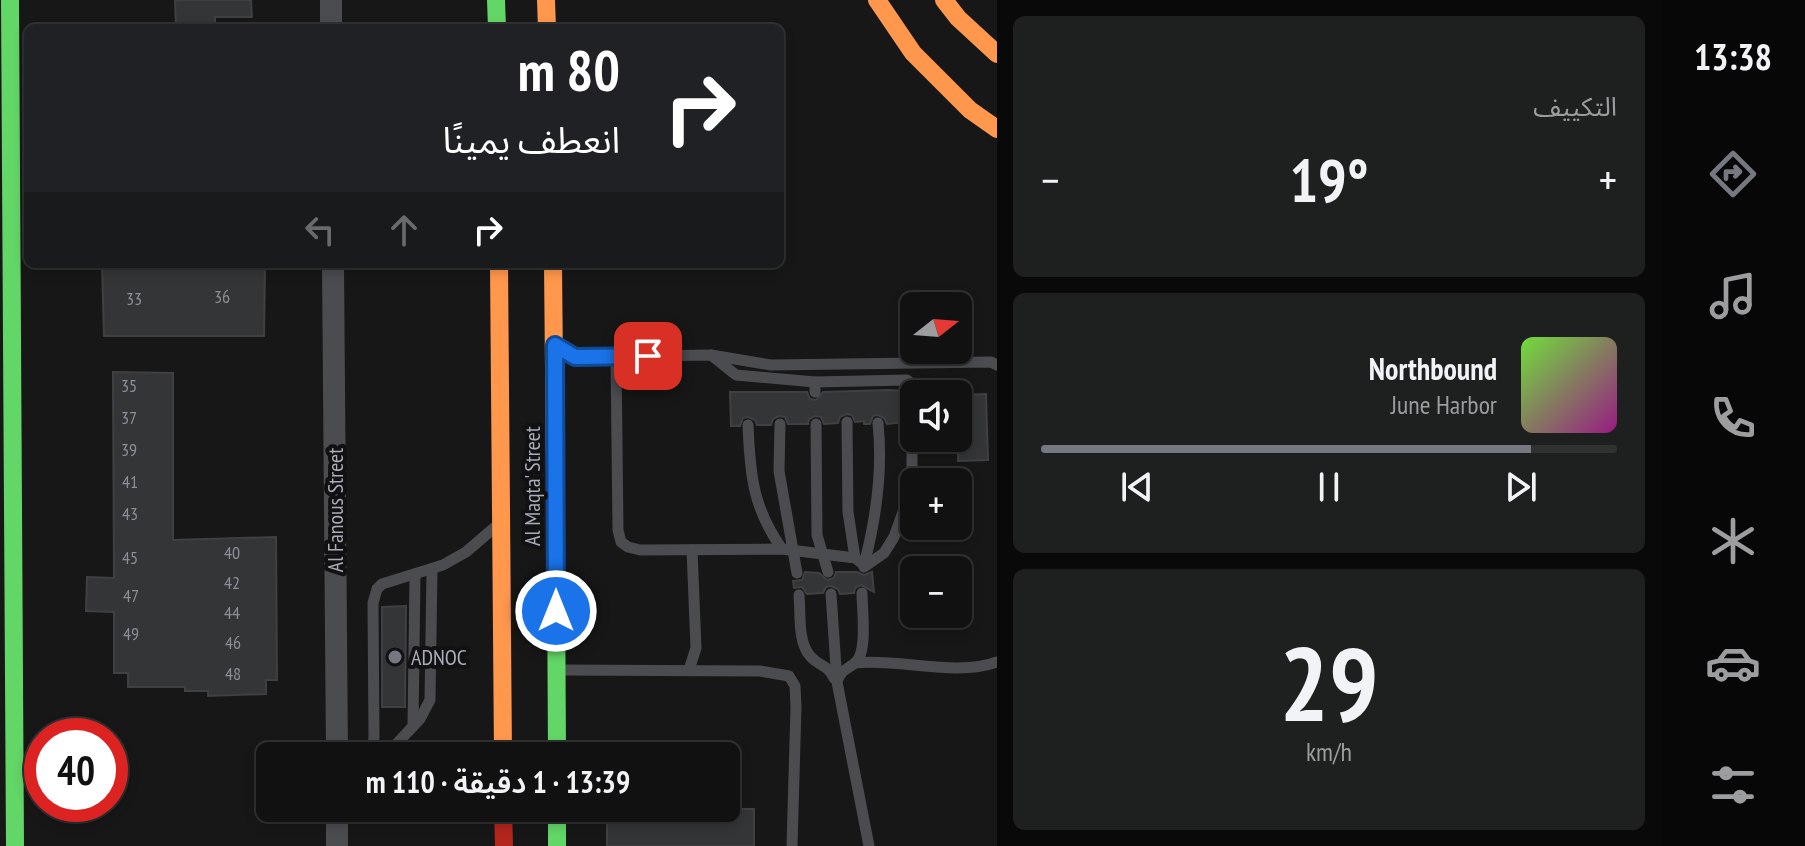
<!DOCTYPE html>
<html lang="ar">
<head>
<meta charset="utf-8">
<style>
  :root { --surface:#111; --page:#1e1f1f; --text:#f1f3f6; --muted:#9c9d9f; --line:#303131; --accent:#757880 }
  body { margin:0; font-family:"PT Sans Narrow","Noto Sans Arabic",sans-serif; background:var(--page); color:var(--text); direction:rtl; height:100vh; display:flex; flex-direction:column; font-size:30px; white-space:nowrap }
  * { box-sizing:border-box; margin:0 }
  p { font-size:26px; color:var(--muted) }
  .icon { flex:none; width:44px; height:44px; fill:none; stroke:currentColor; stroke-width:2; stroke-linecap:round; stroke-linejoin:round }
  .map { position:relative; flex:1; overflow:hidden; direction:ltr }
  .sheet { display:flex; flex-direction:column; gap:16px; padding:16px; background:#090909; width:664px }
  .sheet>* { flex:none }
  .guide { position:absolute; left:24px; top:24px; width:760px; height:244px; border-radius:12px; box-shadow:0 4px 12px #0003,0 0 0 2px var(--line); direction:rtl; background:#202124; color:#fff; overflow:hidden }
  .needle { width:52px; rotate:73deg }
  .buttons { position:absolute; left:900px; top:292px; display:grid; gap:16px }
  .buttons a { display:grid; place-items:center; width:72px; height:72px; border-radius:12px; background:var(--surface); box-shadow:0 4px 12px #0003,0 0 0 2px var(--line); font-size:40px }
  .speed { position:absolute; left:24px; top:718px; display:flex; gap:16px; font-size:40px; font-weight:700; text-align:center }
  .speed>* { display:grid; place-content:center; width:104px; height:104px; border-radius:50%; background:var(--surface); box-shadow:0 4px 12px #0003,0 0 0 2px var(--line); line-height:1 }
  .speed .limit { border:12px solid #d22; background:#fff; color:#111 }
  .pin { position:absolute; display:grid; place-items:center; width:68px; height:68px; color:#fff; margin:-34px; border-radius:16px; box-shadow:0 4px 12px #0006 }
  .me { position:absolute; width:88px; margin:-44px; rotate:0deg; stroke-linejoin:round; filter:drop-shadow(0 0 6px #0008) }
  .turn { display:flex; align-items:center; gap:28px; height:168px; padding:0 32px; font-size:36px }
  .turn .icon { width:104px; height:104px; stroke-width:2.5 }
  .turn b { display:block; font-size:56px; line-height:68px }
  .lanes { display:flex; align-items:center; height:76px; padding:0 32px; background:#0003; justify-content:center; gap:40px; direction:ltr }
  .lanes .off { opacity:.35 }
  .big { font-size:60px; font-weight:600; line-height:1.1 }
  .sheet .tile { flex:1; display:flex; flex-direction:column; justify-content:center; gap:12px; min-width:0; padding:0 28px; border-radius:12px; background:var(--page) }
  .sheet .dial { align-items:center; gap:0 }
  .dial b { font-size:104px; line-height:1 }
  .song { display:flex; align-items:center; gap:24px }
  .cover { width:96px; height:96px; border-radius:12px; background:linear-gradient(135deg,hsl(100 70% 55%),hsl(310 70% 35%)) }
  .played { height:8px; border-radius:4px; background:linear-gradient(90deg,var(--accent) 85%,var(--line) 85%) }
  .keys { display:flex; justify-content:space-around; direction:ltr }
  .heat { display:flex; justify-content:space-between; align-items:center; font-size:44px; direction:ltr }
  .trip { position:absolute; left:256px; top:742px; width:484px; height:80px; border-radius:12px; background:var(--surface); box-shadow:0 4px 12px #0003,0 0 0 2px var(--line); font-weight:600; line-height:80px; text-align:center; direction:rtl }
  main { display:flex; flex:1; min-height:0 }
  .menu { display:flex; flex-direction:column; width:144px; justify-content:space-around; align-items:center; background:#070707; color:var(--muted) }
  .menu .icon { width:56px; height:56px }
  .menu .current { color:var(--accent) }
  .menu b { font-size:36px; color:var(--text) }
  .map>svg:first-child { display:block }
</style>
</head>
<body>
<main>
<nav class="menu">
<b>13:38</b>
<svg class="icon current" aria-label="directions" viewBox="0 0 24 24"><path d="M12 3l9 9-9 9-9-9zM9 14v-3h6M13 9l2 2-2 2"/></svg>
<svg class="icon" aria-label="music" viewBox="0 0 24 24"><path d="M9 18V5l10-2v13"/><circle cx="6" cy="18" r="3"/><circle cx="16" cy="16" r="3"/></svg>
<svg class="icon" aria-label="phone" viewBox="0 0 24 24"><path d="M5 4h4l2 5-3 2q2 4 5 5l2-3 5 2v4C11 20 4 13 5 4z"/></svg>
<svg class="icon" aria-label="climate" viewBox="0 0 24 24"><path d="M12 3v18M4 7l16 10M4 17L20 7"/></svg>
<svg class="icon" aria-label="car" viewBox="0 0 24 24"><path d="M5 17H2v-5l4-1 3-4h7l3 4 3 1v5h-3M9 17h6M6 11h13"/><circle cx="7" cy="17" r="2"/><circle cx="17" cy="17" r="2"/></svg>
<svg class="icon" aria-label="filters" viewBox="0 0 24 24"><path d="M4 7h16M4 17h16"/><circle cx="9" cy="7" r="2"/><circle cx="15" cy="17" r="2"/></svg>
</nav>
<section class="sheet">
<div class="tile"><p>التكييف</p>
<div class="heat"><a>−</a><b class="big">19°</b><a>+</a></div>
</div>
<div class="tile">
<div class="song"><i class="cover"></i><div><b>Northbound</b><p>June Harbor</p></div></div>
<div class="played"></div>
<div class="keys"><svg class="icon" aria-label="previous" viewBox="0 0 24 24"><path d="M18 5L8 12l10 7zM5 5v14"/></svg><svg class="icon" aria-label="pause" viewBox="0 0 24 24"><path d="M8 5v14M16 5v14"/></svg><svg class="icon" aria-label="next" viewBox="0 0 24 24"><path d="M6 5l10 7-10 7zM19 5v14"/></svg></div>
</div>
<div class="tile dial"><b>29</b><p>km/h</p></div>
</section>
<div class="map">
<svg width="997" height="846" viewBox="0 0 997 846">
  <rect width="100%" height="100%" fill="#171717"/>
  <!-- building -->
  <g fill="#343537" stroke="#3f4043" stroke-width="2">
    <path d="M175,0H251L252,17H215V26L176,27Z"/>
    <path d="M102,264H265L264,336H104Z"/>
    <path d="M113,372L173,373V540L276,537L277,680H266V694L208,696V691H185V687H128V673H114V612L86,611L87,577L114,578Z"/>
    <path d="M889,390L904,391L907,398L914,399V413L907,414L904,422L887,424L884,418L878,415L873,416L870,424H864V421L855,422L852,415L846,414L840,417L838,423L824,424L821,417L815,416L809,419L808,424H788L785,417L779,416L773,419L771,425H757L755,420L748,417L743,418L740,426H731L730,392H807L810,399L816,400L823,392Z"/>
    <path d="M986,394L988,460L958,461V395Z"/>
    <path d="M805,572L819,573L827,580L834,578L836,572H857L864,575L872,572L874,592L861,585L855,588L854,593L840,594L838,589L831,586L826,587L823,593L807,594L802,587L794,588L793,581L802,580Z"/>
    <path d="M406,606L405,707H382V607Z"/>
    <path d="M607,808L754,809V846H607Z"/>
  </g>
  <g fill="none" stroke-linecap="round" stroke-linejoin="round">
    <!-- lane -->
    <g stroke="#4b4c50" stroke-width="11">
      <path d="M559,347L575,357L711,355L736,375L815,382V392"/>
      <path d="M711,355L771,365L991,362L997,365"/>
      <path d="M616,357L618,530L621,542L628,547L640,550L782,549L855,558L864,565C876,519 883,471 878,423"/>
      <path d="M815,382L907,380L912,384V391"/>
      <path d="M847,422L848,512L855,558"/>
      <path d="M780,424L779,471L797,573"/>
      <path d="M816,424L817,535L828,572"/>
      <path d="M748,425C750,475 753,508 782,549"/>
      <path d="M864,567L884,553L894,537L912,487V421"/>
      <path d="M831,594L837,682L869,846"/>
      <path d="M799,595C801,614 797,642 811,657C820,667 827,664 834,678"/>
      <path d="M855,663C898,658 957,677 997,662"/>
      <path d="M557,670L760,671L789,676L795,686L796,707L792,846"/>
      <path d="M689,670L696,648L692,550"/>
      <path d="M837,681C843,668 845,671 855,663C868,653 862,609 862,593"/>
      <path d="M413,726L415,574"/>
      <path d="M559,753L674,752"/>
      <path d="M372,756L374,737L373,603L377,589L382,584L443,565L466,552L494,528"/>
      <path d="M385,756L420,719L430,700L432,570"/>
    </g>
    <!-- street -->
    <g stroke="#4b4c50" stroke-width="22">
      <path d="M331,0V28"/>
      <path d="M333,264L337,756"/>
      <path d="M337,808V846"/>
    </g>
    <!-- fast -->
    <g stroke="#63d668" stroke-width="18">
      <path d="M10,0L15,846"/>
      <path d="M496,0L497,28"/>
      <path d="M556,577L557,756"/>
      <path d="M557,808V846"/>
    </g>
    <!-- slow -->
    <g stroke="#ff974d" stroke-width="18">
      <path d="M546,0L547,28"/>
      <path d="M877,0L913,53L970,110L997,129"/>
      <path d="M944,0L958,18L997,54"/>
      <path d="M499,264L503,756"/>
      <path d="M553,264L556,577"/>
    </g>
    <!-- jam -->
    <path stroke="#b3261e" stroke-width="18" d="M503,808L504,846"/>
  </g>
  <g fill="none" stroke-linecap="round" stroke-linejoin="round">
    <!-- route casing -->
    <g stroke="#114b97" stroke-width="20">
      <path id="route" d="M556,611L555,345L575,357L648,356"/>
    </g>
    <!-- route -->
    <use href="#route" stroke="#1a73e8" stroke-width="14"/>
  </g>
  <!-- markers -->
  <circle fill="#757880" stroke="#111113" stroke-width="3" cx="395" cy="657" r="8"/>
  <g text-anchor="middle" stroke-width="8" stroke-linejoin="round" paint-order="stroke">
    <!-- number labels -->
    <g font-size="18" fill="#8b8f98">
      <text x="222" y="303">36</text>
      <text x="134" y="305">33</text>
      <text x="129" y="392">35</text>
      <text x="129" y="424">37</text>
      <text x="129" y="456">39</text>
      <text x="130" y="488">41</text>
      <text x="130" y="520">43</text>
      <text x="232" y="559">40</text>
      <text x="130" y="564">45</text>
      <text x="232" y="589">42</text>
      <text x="131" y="602">47</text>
      <text x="232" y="619">44</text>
      <text x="131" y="640">49</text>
      <text x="233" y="649">46</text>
      <text x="233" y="680">48</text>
    </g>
    <!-- street labels -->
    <g font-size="22" fill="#a8adb8" stroke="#111113">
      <text transform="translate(532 486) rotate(-90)" y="8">Al Maqta' Street</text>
      <text transform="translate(335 510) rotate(-90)" y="8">Al Fanous Street</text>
    </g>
    <!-- poi labels -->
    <g font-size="22" fill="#a8adb8" stroke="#111113" text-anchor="start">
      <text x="411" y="665">ADNOC</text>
    </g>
  </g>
</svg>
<div class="buttons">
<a><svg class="needle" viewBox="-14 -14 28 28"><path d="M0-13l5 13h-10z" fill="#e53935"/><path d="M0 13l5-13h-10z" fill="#9c9d9f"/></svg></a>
<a><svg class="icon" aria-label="sound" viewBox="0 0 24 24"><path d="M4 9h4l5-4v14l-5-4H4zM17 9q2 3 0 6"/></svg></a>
<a>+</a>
<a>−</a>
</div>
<div class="speed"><div class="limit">40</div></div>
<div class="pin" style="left:648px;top:356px;background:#d93025"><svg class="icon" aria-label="arrive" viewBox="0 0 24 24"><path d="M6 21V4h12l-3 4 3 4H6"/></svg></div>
<svg class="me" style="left:556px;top:611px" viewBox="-20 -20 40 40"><circle r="17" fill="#1a73e8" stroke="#fff" stroke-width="3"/><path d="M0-11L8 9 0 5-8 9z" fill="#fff"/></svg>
<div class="trip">13:39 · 1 دقيقة · 110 m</div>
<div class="guide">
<div class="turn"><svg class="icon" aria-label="right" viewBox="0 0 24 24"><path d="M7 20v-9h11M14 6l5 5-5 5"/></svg><div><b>80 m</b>انعطف يمينًا</div></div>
<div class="lanes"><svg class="icon off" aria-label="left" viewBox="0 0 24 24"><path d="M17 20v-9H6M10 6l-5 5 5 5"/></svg><svg class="icon off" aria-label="ahead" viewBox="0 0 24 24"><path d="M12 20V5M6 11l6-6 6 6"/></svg><svg class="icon" aria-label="right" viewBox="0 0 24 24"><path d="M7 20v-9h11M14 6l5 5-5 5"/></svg></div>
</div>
</div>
</main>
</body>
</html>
